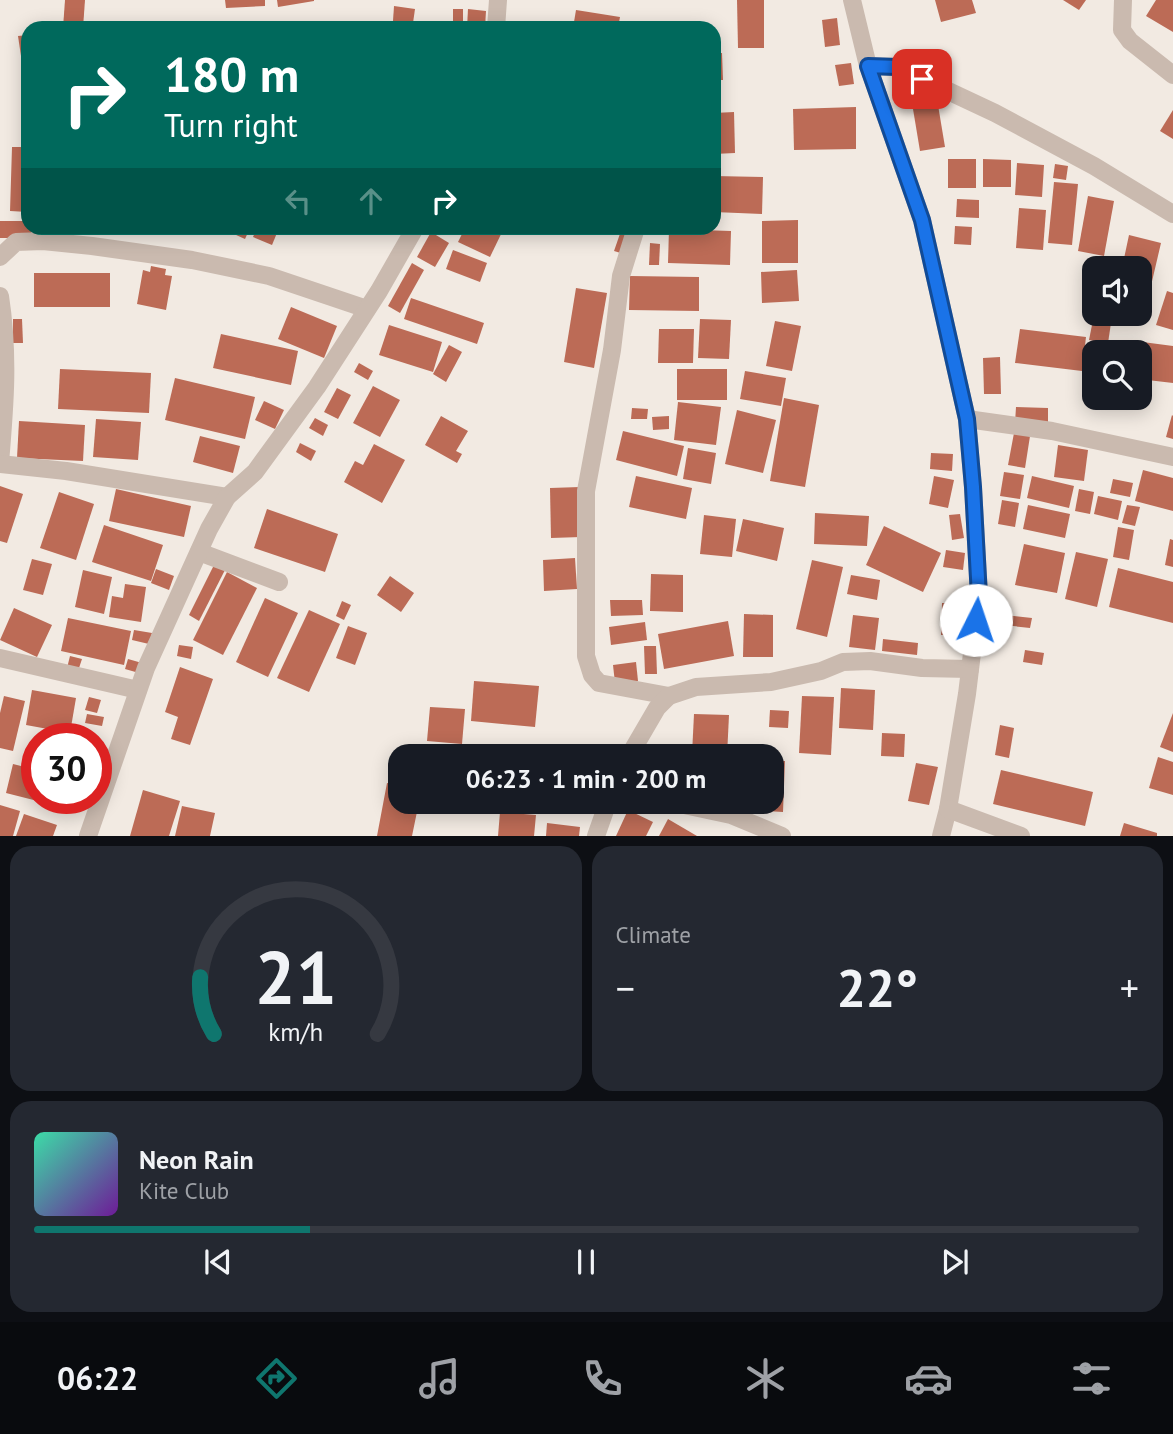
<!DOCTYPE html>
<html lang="en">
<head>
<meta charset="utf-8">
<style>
  :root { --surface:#171b24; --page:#242831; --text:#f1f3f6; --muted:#9ea1a6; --line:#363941; --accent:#0f766e }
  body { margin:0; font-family:"PT Sans",sans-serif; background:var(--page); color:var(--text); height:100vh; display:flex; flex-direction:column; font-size:26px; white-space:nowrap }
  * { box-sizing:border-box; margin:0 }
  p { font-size:23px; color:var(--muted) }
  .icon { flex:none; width:38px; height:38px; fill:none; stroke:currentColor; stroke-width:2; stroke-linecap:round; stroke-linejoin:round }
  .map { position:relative; height:836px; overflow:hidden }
  .side { display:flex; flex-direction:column; gap:10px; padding:10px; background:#0d0f14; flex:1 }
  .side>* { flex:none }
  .guide { position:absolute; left:21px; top:21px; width:700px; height:214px; border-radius:21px; box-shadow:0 4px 18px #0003; background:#00695c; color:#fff; overflow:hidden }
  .controls { position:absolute; left:1082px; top:256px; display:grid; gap:14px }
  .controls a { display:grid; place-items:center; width:70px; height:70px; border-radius:14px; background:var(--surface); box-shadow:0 4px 18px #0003; font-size:35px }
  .speed { position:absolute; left:21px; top:723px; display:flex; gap:14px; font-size:35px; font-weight:700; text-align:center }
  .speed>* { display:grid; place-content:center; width:91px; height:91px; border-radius:50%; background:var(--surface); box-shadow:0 4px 18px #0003; line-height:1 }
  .speed .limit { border:10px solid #d22; background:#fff; color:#111 }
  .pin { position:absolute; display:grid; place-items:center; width:60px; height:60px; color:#fff; margin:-30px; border-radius:14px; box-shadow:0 4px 10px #0006 }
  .me { position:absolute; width:77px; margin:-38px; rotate:4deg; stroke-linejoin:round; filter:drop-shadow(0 0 5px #0008) }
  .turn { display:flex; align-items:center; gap:24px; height:147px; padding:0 28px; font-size:32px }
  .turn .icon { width:91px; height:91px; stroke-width:2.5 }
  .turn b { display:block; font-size:49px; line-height:60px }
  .lanes { display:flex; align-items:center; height:66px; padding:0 28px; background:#0003; justify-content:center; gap:35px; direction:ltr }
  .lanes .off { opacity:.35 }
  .big { font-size:52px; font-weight:700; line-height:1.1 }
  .side .tile { flex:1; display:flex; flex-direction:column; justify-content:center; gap:10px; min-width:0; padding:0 24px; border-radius:21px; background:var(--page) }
  .side .dial { align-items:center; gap:0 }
  .dial svg { height:182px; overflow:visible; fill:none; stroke:var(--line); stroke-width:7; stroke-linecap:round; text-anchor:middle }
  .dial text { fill:var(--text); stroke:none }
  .song { display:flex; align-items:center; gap:21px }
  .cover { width:84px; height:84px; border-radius:10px; background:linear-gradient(135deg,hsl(160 70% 55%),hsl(280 70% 35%)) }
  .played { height:7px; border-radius:4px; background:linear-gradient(90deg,var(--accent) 25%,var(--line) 25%) }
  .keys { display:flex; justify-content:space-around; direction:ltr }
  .heat { display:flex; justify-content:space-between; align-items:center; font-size:38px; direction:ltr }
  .side .tiles { flex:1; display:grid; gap:10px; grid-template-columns:1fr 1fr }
  .tile:last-child { grid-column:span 2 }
  .trip { position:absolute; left:388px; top:744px; width:396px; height:70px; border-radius:21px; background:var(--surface); box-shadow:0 4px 18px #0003; font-weight:700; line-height:70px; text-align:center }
  .tab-bar { display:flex; height:112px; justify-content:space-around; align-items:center; background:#090b0e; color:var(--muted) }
  .tab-bar .icon { width:49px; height:49px }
  .tab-bar .active { color:var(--accent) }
  .tab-bar b { font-size:32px; color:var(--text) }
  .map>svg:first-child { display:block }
</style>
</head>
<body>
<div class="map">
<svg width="1173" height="836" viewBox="0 0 1173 836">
  <rect width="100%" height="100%" fill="#f2eae2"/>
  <!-- building -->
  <g fill="#bc6b56">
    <path d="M65,0H85L83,28H63Z"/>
    <path d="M225,0H265V6L226,8Z"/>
    <path d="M277,0H314V1L278,7Z"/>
    <path d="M737,0H764V48H738Z"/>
    <path d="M935,0H972L976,13L941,22Z"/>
    <path d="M1063,0H1086L1079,10Z"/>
    <path d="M1156,0H1173V32L1146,16Z"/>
    <path d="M394,6L415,9L413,23L393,21Z"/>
    <rect x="453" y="9" width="10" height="13"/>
    <path d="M468,9L486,11L485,28H467Z"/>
    <path d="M576,10L620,17L618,28H573Z"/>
    <path d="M837,18L840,45L825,47L822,20Z"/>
    <path d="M28,35V55L21,56L18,36Z"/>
    <path d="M714,53H722L723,80H714Z"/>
    <path d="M851,63L854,84L839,86L835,65Z"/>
    <path d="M21,70H28V106L21,107Z"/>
    <path d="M938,105L945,147L920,151L913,109Z"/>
    <path d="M856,107V149L794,150L793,109Z"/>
    <path d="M1173,110V139L1160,131Z"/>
    <path d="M734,112L735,153L714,154V113Z"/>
    <path d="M12,147H28V212L10,211Z"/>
    <rect x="948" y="159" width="28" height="29"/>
    <path d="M983,159L1011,160V187H983Z"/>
    <path d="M1017,163L1044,165L1042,197L1015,195Z"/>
    <path d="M1055,164L1068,166L1066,180L1053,178Z"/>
    <path d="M714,176L763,177L762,214L714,212Z"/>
    <path d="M1054,182L1078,184L1072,245L1048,243Z"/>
    <path d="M1088,196L1114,201L1104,256L1078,251Z"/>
    <path d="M957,199L979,200V218L956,217Z"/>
    <path d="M1019,208L1046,210L1043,250L1016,248Z"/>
    <path d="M798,220V263H762V221Z"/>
    <path d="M0,221H28V228H32L31,238H0Z"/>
    <path d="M955,226L972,227L971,245L954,244Z"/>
    <path d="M197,228H221L218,235Z"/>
    <path d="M226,228H250L245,239L225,230Z"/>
    <path d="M257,228H279L272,245L253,237Z"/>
    <path d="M465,228H504L490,257L458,242Z"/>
    <path d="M622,228H633L624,254L614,251Z"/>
    <path d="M669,229L731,231L730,265L668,263Z"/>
    <path d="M431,232L449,243L435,267L417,257Z"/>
    <path d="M1129,235L1161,243L1142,324L1110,317L1111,313H1139V268H1122Z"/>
    <path d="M650,243L660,244L659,265H649Z"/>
    <path d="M453,250L487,263L480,282L446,269Z"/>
    <path d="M412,263L424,270L400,313L388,306Z"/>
    <path d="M151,266L166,269L165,275L172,276L166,310L137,304L143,270L150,272Z"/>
    <path d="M797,270L799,301L762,303L761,272Z"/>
    <rect x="34" y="273" width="76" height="34"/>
    <path d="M630,276L699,277V311L629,310Z"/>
    <path d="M576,288L607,293L594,368L564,362Z"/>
    <path d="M1167,291L1173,293V330L1156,325Z"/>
    <path d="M411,298L484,323L477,344L404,319Z"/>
    <path d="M291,307L337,326L324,358L278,339Z"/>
    <path d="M13,319H22L23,343H13Z"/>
    <path d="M700,319L731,320L729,359L698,358Z"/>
    <path d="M1093,320L1111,323L1108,343L1089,340Z"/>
    <path d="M775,321L801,326L792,371L766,366Z"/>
    <path d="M389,325L442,342L433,372L379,355Z"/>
    <path d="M659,329H694L693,363H658Z"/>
    <path d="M1020,329L1086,337L1082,371L1015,363Z"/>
    <path d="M221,334L298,351L291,385L213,368Z"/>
    <path d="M1135,341L1173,346V383L1139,379V352H1133Z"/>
    <path d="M449,345L462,352L446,382L433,374Z"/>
    <path d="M1000,357L1001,394H984L983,358Z"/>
    <path d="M359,363L373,371L368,380L354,372Z"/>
    <path d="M60,369L151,373L149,413L58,409Z"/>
    <rect x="677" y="369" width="50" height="31"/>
    <path d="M745,371L786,378L781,406L740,399Z"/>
    <path d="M175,378L255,397L245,439L165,420Z"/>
    <path d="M373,386L400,400L380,437L353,423Z"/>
    <path d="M337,388L351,395L338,419L324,412Z"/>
    <path d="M784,398L819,405L805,487L770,481Z"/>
    <path d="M264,401L284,410L275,429L255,420Z"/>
    <path d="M678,402L721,407L716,445L674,440Z"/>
    <path d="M1016,407L1048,408V424L1015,423Z"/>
    <path d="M632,408L648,409L647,419H631Z"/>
    <path d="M737,410L776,420L763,473L725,464Z"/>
    <path d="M1172,415L1173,416V439L1166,437Z"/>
    <path d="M441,416L468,431L456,451L462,454L457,463L425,445Z"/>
    <path d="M669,416V429L653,430L652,417Z"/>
    <path d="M315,418L328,425L323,436L309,428Z"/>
    <path d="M96,419L141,422L138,460L93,457Z"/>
    <path d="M19,421L85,425L83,461L17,458Z"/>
    <path d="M623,431L684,446L677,476L616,460Z"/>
    <path d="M1014,433L1030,436L1025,468L1008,465Z"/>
    <path d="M200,436L240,446L233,473L193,462Z"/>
    <path d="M300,443L316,451L311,461L296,452Z"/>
    <path d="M374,444L405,460L382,503L344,482L355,461L363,465Z"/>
    <path d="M1058,445L1088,450L1084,481L1054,477Z"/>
    <path d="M688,448L716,453L711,484L683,479Z"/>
    <path d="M931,453L953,454L952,471L930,469Z"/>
    <path d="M1143,470L1173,478V511L1135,501Z"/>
    <path d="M1004,472L1024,475L1020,499L1000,496Z"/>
    <path d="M636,476L692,488L686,519L629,507Z"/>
    <path d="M934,476L954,480L948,508L929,504Z"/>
    <path d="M1032,476L1074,486L1069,508L1027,498Z"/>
    <path d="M1113,479L1133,483L1130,497L1110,493Z"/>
    <path d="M0,486L23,494L7,543L0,541Z"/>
    <path d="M580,487L581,537L551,538L550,488Z"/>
    <path d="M116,489L191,506L184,537L109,521Z"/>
    <path d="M1079,489L1094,492L1090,514L1075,511Z"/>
    <path d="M59,492L94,504L76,560L40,548Z"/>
    <path d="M1098,496L1122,501L1118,520L1094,514Z"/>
    <path d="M1002,500L1019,503L1015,527L998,524Z"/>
    <path d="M1028,505L1070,514L1065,538L1023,529Z"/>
    <path d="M1127,505L1140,507L1135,526L1122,523Z"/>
    <path d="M267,509L338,534L325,572L254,548Z"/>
    <path d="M815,513L869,516L867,546L814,544Z"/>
    <path d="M960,514L964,538L952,540L949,515Z"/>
    <path d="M704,515L736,519L732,557L700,554Z"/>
    <path d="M743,519L784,528L777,561L736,551Z"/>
    <path d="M104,525L163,545L151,581L92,562Z"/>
    <path d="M884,526L941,553L923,592L866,565Z"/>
    <path d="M1118,527L1134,530L1129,560L1113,557Z"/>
    <path d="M1170,539L1173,540V567L1165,565Z"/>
    <path d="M1024,544L1065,553L1057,593L1015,585Z"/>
    <path d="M946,550L965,553L963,570L943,567Z"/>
    <path d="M1076,552L1108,559L1097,607L1065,599Z"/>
    <path d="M575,558L577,589L544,591L543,560Z"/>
    <path d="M32,559L52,564L43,595L23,590Z"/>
    <path d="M812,560L843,567L827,637L796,629Z"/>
    <path d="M215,563L226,568L199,621L189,615Z"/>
    <path d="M1118,568L1173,582V623L1109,607Z"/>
    <path d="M156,569L174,576L169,590L151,583Z"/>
    <path d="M83,570L112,577L104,614L75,607Z"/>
    <path d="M227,572L257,588L223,655L193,640Z"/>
    <path d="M651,574L683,575V612L650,611Z"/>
    <path d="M851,575L880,580L877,600L847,594Z"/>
    <path d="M390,576L414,593L401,612L377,595Z"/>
    <path d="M125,584L146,587L141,622L109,617L112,596L123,598Z"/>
    <path d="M265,598L298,613L268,677L236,662Z"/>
    <path d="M610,600H642L643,615L611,616Z"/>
    <path d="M342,601L351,605L344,620L336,616Z"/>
    <path d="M942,603H961L960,635H941Z"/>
    <path d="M14,608L52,625L37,657L0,640Z"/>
    <path d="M309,610L340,624L309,692L277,678Z"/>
    <path d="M744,614L773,615V657H743Z"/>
    <path d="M853,615L879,618L875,650L849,647Z"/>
    <path d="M1006,615L1032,618L1030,628L1004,625Z"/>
    <path d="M68,618L131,631L124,665L61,651Z"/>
    <path d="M728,621L734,656L664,669L658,634Z"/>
    <path d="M645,622L647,640L611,645L609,627Z"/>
    <path d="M348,626L367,633L355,665L336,658Z"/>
    <path d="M134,630L152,633L149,644L132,640Z"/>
    <path d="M883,639L918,643L917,655L882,651Z"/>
    <path d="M179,645L193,647L191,659L177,656Z"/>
    <path d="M644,646H656L657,674H645Z"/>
    <path d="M1025,650L1044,653L1042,665L1023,662Z"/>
    <path d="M70,656L82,659L78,671L67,668Z"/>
    <path d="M128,659L142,663L139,673L125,669Z"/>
    <path d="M636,662L638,681L615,683L613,665Z"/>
    <path d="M180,667L213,679L190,745L171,739L178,717L165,712Z"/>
    <path d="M474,681L539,686L535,727L471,721Z"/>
    <path d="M841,688L875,690L873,730L839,728Z"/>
    <path d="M32,690L76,698L70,733L26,725Z"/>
    <path d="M4,696L25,701L13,751L0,748V713Z"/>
    <path d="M802,696L834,697L831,755L799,753Z"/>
    <path d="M89,697L101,700L97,713L85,710Z"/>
    <path d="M430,707L465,709L462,744L427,741Z"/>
    <path d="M770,710L789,711L788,728L769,727Z"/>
    <path d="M1173,713V752L1160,747Z"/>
    <path d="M87,714L104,717L102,726L85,723Z"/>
    <path d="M694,714L729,715L727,756L692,754Z"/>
    <path d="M1000,725L1014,728L1009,758L995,755Z"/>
    <path d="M882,733L905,734L904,757L881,756Z"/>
    <path d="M1158,757L1173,762V795L1149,788Z"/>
    <path d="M772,761H785L783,812L747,810L748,802H772Z"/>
    <path d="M916,763L938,767L929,805L908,801Z"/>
    <path d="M13,764L37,770V798H85L81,812L6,793Z"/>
    <path d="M1001,770L1093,792L1085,826L993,804Z"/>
    <path d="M387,783L401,785V802H419L412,836H377Z"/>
    <path d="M143,790L180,801L169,836H130Z"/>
    <path d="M0,805L20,811L13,836H0Z"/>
    <path d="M182,806L215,813L210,836H175Z"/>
    <path d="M628,810L653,822L646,836H616Z"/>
    <path d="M500,812L536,815L534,836H498Z"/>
    <path d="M24,814L57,825L53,836H16Z"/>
    <path d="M668,819L697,836H659Z"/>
    <path d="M547,823L580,827L579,836H546Z"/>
    <path d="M1124,823L1157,833V836H1120Z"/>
  </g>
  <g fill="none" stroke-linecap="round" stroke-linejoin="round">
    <!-- minor -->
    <g stroke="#cabaaf" stroke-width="18">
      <path d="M852,0L868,66L922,220L967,419L973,487L979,596L967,694L948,809L941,836"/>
      <path d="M1123,0L1122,30L1130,41L1173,75"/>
      <path d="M496,28L498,0"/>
      <path d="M868,66L897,67L995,113L1094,166L1173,214"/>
      <path d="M636,228L621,276L612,350L586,491V656L592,675L599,683L669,696"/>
      <path d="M0,257L16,242L43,241L92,246L192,260L269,276L367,309"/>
      <path d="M0,296C9,355 5,404 0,463"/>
      <path d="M967,419L1052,431L1173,457"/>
      <path d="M0,464L66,471L227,497"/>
      <path d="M199,552L279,582"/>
      <path d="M0,658L138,690"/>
      <path d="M629,756L657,708L669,696L696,687L771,682L821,671L843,662L870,661L922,668L970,669"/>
      <path d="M670,802L731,815L782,836"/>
      <path d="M948,809L1021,836"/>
      <path d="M88,836L146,668L209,529L227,497L255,472L317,387L379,291L415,228"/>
      <path d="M596,836L608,802"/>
    </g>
  </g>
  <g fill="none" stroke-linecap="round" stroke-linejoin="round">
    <!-- route casing -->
    <g stroke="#114b97" stroke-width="18">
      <path id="route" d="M922,79L897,67L868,66L922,220L967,419L973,487L979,596L976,620"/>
    </g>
    <!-- route -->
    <use href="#route" stroke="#1a73e8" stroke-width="12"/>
  </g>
</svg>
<div class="controls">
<a><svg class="icon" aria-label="sound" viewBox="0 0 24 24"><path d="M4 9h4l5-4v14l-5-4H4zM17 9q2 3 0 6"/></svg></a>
<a><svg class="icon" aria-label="search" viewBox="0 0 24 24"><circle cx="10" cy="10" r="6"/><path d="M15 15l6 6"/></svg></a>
</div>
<div class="speed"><div class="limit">30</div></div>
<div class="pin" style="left:922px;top:79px;background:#d93025"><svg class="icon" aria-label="arrive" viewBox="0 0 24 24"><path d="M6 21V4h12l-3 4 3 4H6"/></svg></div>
<svg class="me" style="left:976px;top:620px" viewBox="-20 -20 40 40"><circle r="19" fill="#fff"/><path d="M0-13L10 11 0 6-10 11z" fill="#1a73e8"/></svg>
<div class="trip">06:23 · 1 min · 200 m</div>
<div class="guide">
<div class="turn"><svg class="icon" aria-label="right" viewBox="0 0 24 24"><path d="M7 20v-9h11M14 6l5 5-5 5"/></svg><div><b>180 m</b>Turn right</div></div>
<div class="lanes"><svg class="icon off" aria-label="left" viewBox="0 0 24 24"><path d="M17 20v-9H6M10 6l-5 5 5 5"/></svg><svg class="icon off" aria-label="ahead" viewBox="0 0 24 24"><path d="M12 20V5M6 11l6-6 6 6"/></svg><svg class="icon" aria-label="right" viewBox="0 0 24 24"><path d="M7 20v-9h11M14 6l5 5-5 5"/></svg></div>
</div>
</div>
<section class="side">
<div class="tiles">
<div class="tile dial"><svg viewBox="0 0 100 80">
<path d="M14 69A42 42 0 1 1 86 69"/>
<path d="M14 69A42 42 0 0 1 8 44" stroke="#0f766e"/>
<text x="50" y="56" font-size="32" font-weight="700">21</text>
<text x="50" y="72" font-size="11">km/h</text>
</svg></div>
<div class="tile"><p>Climate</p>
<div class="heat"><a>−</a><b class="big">22°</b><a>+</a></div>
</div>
<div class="tile">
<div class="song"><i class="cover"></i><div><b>Neon Rain</b><p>Kite Club</p></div></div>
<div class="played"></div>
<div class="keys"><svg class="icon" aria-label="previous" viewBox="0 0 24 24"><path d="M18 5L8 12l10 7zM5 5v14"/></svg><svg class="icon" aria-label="pause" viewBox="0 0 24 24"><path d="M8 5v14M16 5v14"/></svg><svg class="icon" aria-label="next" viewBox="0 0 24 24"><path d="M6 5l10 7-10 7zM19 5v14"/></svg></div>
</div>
</div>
</section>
<nav class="tab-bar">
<b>06:22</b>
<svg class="icon active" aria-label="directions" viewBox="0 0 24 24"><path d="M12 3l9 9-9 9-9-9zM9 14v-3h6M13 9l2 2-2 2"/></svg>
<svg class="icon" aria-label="music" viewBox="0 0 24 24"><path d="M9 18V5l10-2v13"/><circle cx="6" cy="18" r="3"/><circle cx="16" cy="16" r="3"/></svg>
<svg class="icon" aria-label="phone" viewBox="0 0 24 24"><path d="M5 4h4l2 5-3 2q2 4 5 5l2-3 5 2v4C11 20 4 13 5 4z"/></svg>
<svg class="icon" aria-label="climate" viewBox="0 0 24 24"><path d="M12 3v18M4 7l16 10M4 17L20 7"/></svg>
<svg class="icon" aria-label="car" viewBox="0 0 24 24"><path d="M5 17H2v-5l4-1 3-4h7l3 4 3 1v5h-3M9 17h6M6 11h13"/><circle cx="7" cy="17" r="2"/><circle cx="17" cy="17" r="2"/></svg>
<svg class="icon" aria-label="filters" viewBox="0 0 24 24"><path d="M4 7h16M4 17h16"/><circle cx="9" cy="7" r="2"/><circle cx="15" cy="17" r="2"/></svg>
</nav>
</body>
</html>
